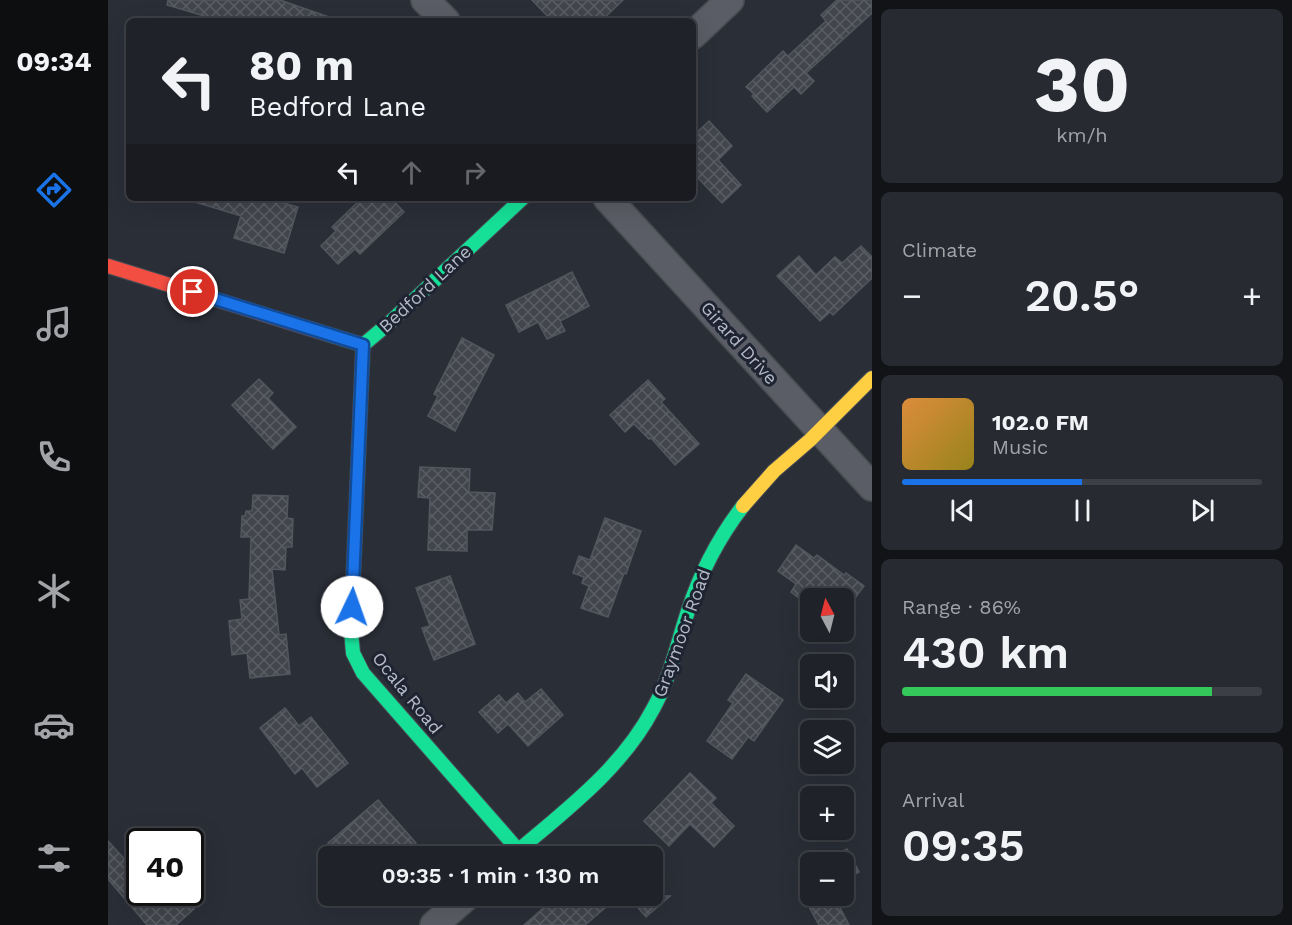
<!DOCTYPE html>
<html lang="en">
<head>
<meta charset="utf-8">
<style>
  :root { --surface:#202229; --page:#282a31; --text:#f1f3f6; --muted:#a2a4a8; --line:#3d3f46; --accent:#1a73e8 }
  body { margin:0; font-family:"Work Sans",sans-serif; background:var(--page); color:var(--text); height:100vh; display:flex; flex-direction:column; font-size:22px; white-space:nowrap }
  * { box-sizing:border-box; margin:0 }
  p { font-size:20px; color:var(--muted) }
  .icon { flex:none; width:33px; height:33px; fill:none; stroke:currentColor; stroke-width:2; stroke-linecap:round; stroke-linejoin:round }
  .map { position:relative; flex:1; overflow:hidden }
  .details { display:flex; flex-direction:column; gap:9px; padding:9px; background:#121317; width:420px }
  .details>* { flex:none }
  .hud { position:absolute; left:18px; top:18px; width:570px; height:183px; border-radius:9px; box-shadow:0 6px 24px #0002,0 0 0 2px var(--line); background:#202229; color:var(--text); overflow:hidden }
  .needle { width:39px; rotate:353deg }
  .tools { position:absolute; left:692px; top:588px; display:grid; gap:12px }
  .tools a { display:grid; place-items:center; width:54px; height:54px; border-radius:9px; background:var(--surface); box-shadow:0 6px 24px #0002,0 0 0 2px var(--line); font-size:30px }
  .speed { position:absolute; left:18px; top:828px; display:flex; gap:12px; font-size:30px; font-weight:700; text-align:center }
  .speed>* { display:grid; place-content:center; width:78px; height:78px; border-radius:50%; background:var(--surface); box-shadow:0 6px 24px #0002,0 0 0 2px var(--line); line-height:1 }
  .speed .limit { border:3px solid #111; border-radius:9px; background:#fff; color:#111 }
  .pin { position:absolute; display:grid; place-items:center; width:51px; height:51px; color:#fff; margin:-26px; border:3px solid #fff; border-radius:50%; box-shadow:0 2px 6px #0007 }
  .me { position:absolute; width:66px; margin:-33px; rotate:3deg; stroke-linejoin:round; filter:drop-shadow(0 0 4px #0008) }
  .turn { display:flex; align-items:center; gap:21px; height:126px; padding:0 24px; font-size:27px }
  .turn .icon { width:78px; height:78px; stroke-width:2.5 }
  .turn b { display:block; font-size:42px; line-height:51px }
  .lanes { display:flex; align-items:center; height:57px; padding:0 24px; background:#0003; justify-content:center; gap:30px; direction:ltr }
  .lanes .off { opacity:.35 }
  .big { font-size:45px; font-weight:600; line-height:1.1 }
  .details .card { flex:1; display:flex; flex-direction:column; justify-content:center; gap:9px; min-width:0; padding:0 21px; border-radius:9px; background:var(--page) }
  .details .dial { align-items:center; gap:0 }
  .dial b { font-size:78px; line-height:1 }
  .song { display:flex; align-items:center; gap:18px }
  .cover { width:72px; height:72px; border-radius:9px; background:linear-gradient(135deg,hsl(30 70% 55%),hsl(50 70% 35%)) }
  .played { height:6px; border-radius:3px; background:linear-gradient(90deg,var(--accent) 50%,var(--line) 50%) }
  .keys { display:flex; justify-content:space-around; direction:ltr }
  .heat { display:flex; justify-content:space-between; align-items:center; font-size:33px; direction:ltr }
  .charge { height:9px; border-radius:4px; background:linear-gradient(90deg,#34c759 86%,var(--line) 0) }
  .trip { position:absolute; left:210px; top:846px; width:345px; height:60px; border-radius:9px; background:var(--surface); box-shadow:0 6px 24px #0002,0 0 0 2px var(--line); font-weight:600; line-height:60px; text-align:center }
  main { display:flex; flex:1; min-height:0 }
  .menu { display:flex; flex-direction:column; width:108px; justify-content:space-around; align-items:center; background:#0d0e10; color:var(--muted) }
  .menu .icon { width:42px; height:42px }
  .menu .selected { color:var(--accent) }
  .menu b { font-size:27px; color:var(--text) }
  .map>svg:first-child { display:block }
</style>
</head>
<body>
<main>
<nav class="menu">
<b>09:34</b>
<svg class="icon selected" aria-label="directions" viewBox="0 0 24 24"><path d="M12 3l9 9-9 9-9-9zM9 14v-3h6M13 9l2 2-2 2"/></svg>
<svg class="icon" aria-label="music" viewBox="0 0 24 24"><path d="M9 18V5l10-2v13"/><circle cx="6" cy="18" r="3"/><circle cx="16" cy="16" r="3"/></svg>
<svg class="icon" aria-label="phone" viewBox="0 0 24 24"><path d="M5 4h4l2 5-3 2q2 4 5 5l2-3 5 2v4C11 20 4 13 5 4z"/></svg>
<svg class="icon" aria-label="climate" viewBox="0 0 24 24"><path d="M12 3v18M4 7l16 10M4 17L20 7"/></svg>
<svg class="icon" aria-label="car" viewBox="0 0 24 24"><path d="M5 17H2v-5l4-1 3-4h7l3 4 3 1v5h-3M9 17h6M6 11h13"/><circle cx="7" cy="17" r="2"/><circle cx="17" cy="17" r="2"/></svg>
<svg class="icon" aria-label="filters" viewBox="0 0 24 24"><path d="M4 7h16M4 17h16"/><circle cx="9" cy="7" r="2"/><circle cx="15" cy="17" r="2"/></svg>
</nav>
<div class="map">
<svg width="764" height="925" viewBox="0 0 764 925">
  <defs>
    <pattern id="building-cross-hatch" width="8" height="8" patternUnits="userSpaceOnUse" patternTransform="scale(1.5)"><rect width="8" height="8" fill="#42454c"/><path d="M0 0l8 8M0 8l8-8" fill="none" stroke="#5b5e64"/></pattern>
  </defs>
  <rect width="100%" height="100%" fill="#2a2e37"/>
  <!-- building -->
  <g fill="url(#building-cross-hatch)" stroke="#52565f" stroke-width="1.5">
    <path d="M60,0H172L224,18V21H113L59,5Z"/>
    <path d="M424,0H515L493,21H444Z"/>
    <path d="M729,0H764V13L698,73L706,81L693,94L686,87L659,112L644,96L646,94L638,87L675,51L680,56L718,21L713,15Z"/>
    <path d="M601,121L624,146L610,160L633,185L614,203L585,173V136Z"/>
    <path d="M88,198H158L190,207L176,253L126,238L133,216L87,202Z"/>
    <path d="M254,198H283L296,212L252,254L247,249L230,264L213,246L228,231L224,227Z"/>
    <path d="M753,246L764,257V278L725,315L722,312L712,321L669,276L691,256L708,275L727,257L734,263Z"/>
    <path d="M464,272L481,306L452,321L457,331L439,339L430,322L411,332L398,305Z"/>
    <path d="M354,338L386,355L347,431L320,416L330,396L326,394Z"/>
    <path d="M151,379L165,393L160,398L188,427L165,449L124,405Z"/>
    <path d="M540,380L557,399L553,402L591,444L567,465L543,438L541,439L526,424L517,432L502,415Z"/>
    <path d="M312,467L362,469L361,492L387,493L384,530H359V551L320,550L322,498L310,497Z"/>
    <path d="M145,495L180,496L179,518L185,519L184,547H178L177,570L164,569L171,635L178,634L182,674L142,678L139,653L124,655L121,621L134,619L132,600L141,599L143,537H133L134,516H137L138,511H144Z"/>
    <path d="M497,518L533,531L518,574L516,573L500,617L473,608L481,586L474,583L476,577L465,573L471,556L482,560Z"/>
    <path d="M688,545L706,558L709,555L736,575L738,573L756,586L747,598H702V603L700,605L683,592L688,584L670,571Z"/>
    <path d="M342,576L367,644L326,660L314,628L322,626L308,588Z"/>
    <path d="M638,674L675,700L646,741L640,737L624,759L599,741L625,703L620,700Z"/>
    <path d="M433,689L455,715L420,746L400,724L390,733L371,712L391,695L398,703L410,693L417,702Z"/>
    <path d="M177,708L191,726L203,717L240,763L209,787L194,768L187,774L152,728Z"/>
    <path d="M582,773L608,798L603,803L626,826L606,847L582,824L561,846L536,821Z"/>
    <path d="M270,800L308,843L293,856H232L220,843Z"/>
    <path d="M0,841L32,876V892H72L86,909L68,925H39L0,879Z"/>
    <path d="M739,849L751,872L735,881V862L716,861Z"/>
    <path d="M449,896H511L477,925H416Z"/>
    <path d="M520,896H562L538,917Z"/>
    <path d="M695,896H726L741,925H711Z"/>
  </g>
  <g fill="none" stroke-linecap="round" stroke-linejoin="round">
    <!-- street casing -->
    <g stroke="#484b51" stroke-width="30">
      <g id="street">
        <path d="M317,0L338,21"/>
        <path d="M585,35L622,0"/>
        <path d="M499,198L764,487"/>
        <path d="M326,925L359,896"/>
      </g>
    </g>
    <!-- fast casing -->
    <g stroke="#484b54" stroke-width="16">
      <g id="fast">
        <path d="M219,334L255,345L280,324L415,198"/>
        <path d="M255,345L243,631L245,653L255,673L411,851"/>
        <path d="M404,856C455,812 513,770 545,709C562,679 569,644 580,611C592,574 611,537 635,506"/>
      </g>
    </g>
    <!-- slow casing -->
    <g stroke="#484b54" stroke-width="16">
      <path id="slow" d="M635,506L666,471L702,440L764,378"/>
    </g>
    <!-- jam casing -->
    <g stroke="#484b54" stroke-width="16">
      <path id="jam" d="M0,266L219,334"/>
    </g>
    <!-- street -->
    <use href="#street" stroke="#5a5d65" stroke-width="27"/>
    <!-- fast -->
    <use href="#fast" stroke="#16e098" stroke-width="14"/>
    <!-- slow -->
    <use href="#slow" stroke="#ffcf43" stroke-width="14"/>
    <!-- jam -->
    <use href="#jam" stroke="#f24e42" stroke-width="14"/>
  </g>
  <g fill="none" stroke-linecap="round" stroke-linejoin="round">
    <!-- route casing -->
    <g stroke="#114b97" stroke-width="15">
      <path id="route" d="M85,292L255,345L244,607"/>
    </g>
    <!-- route -->
    <use href="#route" stroke="#1a73e8" stroke-width="10"/>
  </g>
  <g text-anchor="middle" stroke-width="6" stroke-linejoin="round" paint-order="stroke">
    <!-- street labels -->
    <g font-size="18" fill="#b5bac7" stroke="#1e2431">
      <text transform="translate(317 289) rotate(-43)" y="6">Bedford Lane</text>
      <text transform="translate(631 343) rotate(48)" y="6">Girard Drive</text>
      <text transform="translate(574 633) rotate(-70)" y="6">Graymoor Road</text>
      <text transform="translate(299 693) rotate(51)" y="6">Ocala Road</text>
    </g>
  </g>
</svg>
<div class="tools">
<a><svg class="needle" viewBox="-14 -14 28 28"><path d="M0-13l5 13h-10z" fill="#e53935"/><path d="M0 13l5-13h-10z" fill="#a2a4a8"/></svg></a>
<a><svg class="icon" aria-label="sound" viewBox="0 0 24 24"><path d="M4 9h4l5-4v14l-5-4H4zM17 9q2 3 0 6"/></svg></a>
<a><svg class="icon" aria-label="layers" viewBox="0 0 24 24"><path d="M12 4l9 5-9 5-9-5zM3 14l9 5 9-5"/></svg></a>
<a>+</a>
<a>−</a>
</div>
<div class="speed"><div class="limit">40</div></div>
<div class="pin" style="left:85px;top:292px;background:#d93025"><svg class="icon" aria-label="arrive" viewBox="0 0 24 24"><path d="M6 21V4h12l-3 4 3 4H6"/></svg></div>
<svg class="me" style="left:244px;top:607px" viewBox="-20 -20 40 40"><circle r="19" fill="#fff"/><path d="M0-13L10 11 0 6-10 11z" fill="#1a73e8"/></svg>
<div class="trip">09:35 · 1 min · 130 m</div>
<div class="hud">
<div class="turn"><svg class="icon" aria-label="left" viewBox="0 0 24 24"><path d="M17 20v-9H6M10 6l-5 5 5 5"/></svg><div><b>80 m</b>Bedford Lane</div></div>
<div class="lanes"><svg class="icon" aria-label="left" viewBox="0 0 24 24"><path d="M17 20v-9H6M10 6l-5 5 5 5"/></svg><svg class="icon off" aria-label="ahead" viewBox="0 0 24 24"><path d="M12 20V5M6 11l6-6 6 6"/></svg><svg class="icon off" aria-label="right" viewBox="0 0 24 24"><path d="M7 20v-9h11M14 6l5 5-5 5"/></svg></div>
</div>
</div>
<section class="details">
<div class="card dial"><b>30</b><p>km/h</p></div>
<div class="card"><p>Climate</p>
<div class="heat"><a>−</a><b class="big">20.5°</b><a>+</a></div>
</div>
<div class="card">
<div class="song"><i class="cover"></i><div><b>102.0 FM</b><p>Music</p></div></div>
<div class="played"></div>
<div class="keys"><svg class="icon" aria-label="previous" viewBox="0 0 24 24"><path d="M18 5L8 12l10 7zM5 5v14"/></svg><svg class="icon" aria-label="pause" viewBox="0 0 24 24"><path d="M8 5v14M16 5v14"/></svg><svg class="icon" aria-label="next" viewBox="0 0 24 24"><path d="M6 5l10 7-10 7zM19 5v14"/></svg></div>
</div>
<div class="card"><p>Range · 86%</p><b class="big">430 km</b><div class="charge"></div></div>
<div class="card"><p>Arrival</p><b class="big">09:35</b></div>
</section>
</main>
</body>
</html>
